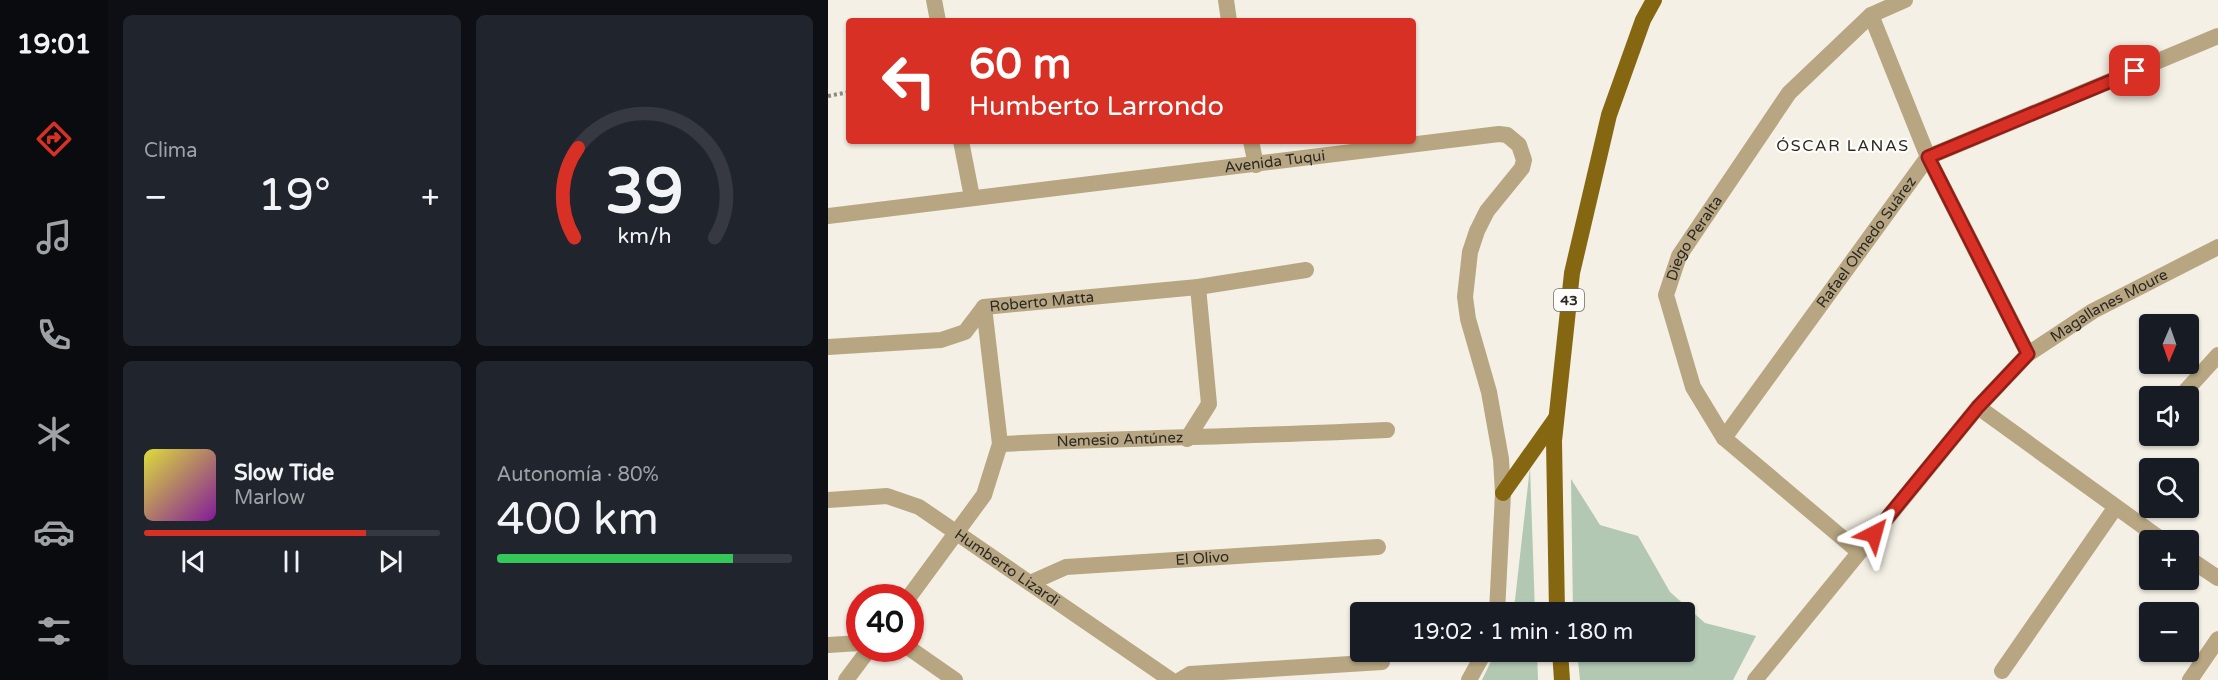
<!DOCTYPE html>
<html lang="es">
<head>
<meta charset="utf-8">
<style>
  :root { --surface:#171b24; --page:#20242c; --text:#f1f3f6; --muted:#9ea1a6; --line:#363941; --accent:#d93025 }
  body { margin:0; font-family:"Varela Round",sans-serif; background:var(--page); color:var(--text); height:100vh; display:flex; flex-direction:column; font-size:22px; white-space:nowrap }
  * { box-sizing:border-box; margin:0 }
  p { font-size:20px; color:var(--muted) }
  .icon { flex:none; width:33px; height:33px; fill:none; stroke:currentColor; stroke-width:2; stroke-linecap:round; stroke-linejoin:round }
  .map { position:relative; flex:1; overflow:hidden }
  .details { display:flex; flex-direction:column; gap:15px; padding:15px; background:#0d0f14; width:720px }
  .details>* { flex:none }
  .top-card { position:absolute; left:18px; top:18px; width:570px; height:126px; border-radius:6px; box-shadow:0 2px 4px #0004; background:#d93025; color:#fff; overflow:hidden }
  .needle { width:39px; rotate:182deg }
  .fabs { position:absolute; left:1311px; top:314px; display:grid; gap:12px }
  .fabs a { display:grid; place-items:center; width:60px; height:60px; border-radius:6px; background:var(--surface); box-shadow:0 2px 4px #0004; font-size:30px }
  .speed { position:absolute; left:18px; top:584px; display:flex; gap:12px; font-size:30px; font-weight:700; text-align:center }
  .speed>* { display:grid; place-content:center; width:78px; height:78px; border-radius:50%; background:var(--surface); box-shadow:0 2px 4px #0004; line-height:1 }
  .speed .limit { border:9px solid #d22; background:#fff; color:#111 }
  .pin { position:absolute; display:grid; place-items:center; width:51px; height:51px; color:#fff; margin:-26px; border-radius:12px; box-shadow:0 3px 9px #0006 }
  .me { position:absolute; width:66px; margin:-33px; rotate:39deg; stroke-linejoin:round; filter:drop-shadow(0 0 4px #0008) }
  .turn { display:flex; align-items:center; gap:21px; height:126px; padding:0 24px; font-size:27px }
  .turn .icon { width:78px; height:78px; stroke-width:2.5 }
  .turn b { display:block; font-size:42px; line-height:51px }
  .big { font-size:45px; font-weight:600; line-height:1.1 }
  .details .tile { flex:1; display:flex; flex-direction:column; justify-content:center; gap:9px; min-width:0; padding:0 21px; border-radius:9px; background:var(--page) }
  .details .dial { align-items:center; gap:0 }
  .dial svg { height:156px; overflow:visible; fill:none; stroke:var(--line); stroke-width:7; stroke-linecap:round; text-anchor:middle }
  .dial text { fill:var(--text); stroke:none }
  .song { display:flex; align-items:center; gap:18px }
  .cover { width:72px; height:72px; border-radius:9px; background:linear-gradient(135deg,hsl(60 70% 55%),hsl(290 70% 35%)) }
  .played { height:6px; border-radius:3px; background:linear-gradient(90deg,var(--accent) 75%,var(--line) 75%) }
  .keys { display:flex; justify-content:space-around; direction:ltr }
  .heat { display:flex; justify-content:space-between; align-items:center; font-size:33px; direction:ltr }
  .charge { height:9px; border-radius:4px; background:linear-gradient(90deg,#34c759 80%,var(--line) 0) }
  .details .tiles { flex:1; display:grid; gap:15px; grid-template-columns:repeat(2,1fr) }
  .trip { position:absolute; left:522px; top:602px; width:345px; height:60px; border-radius:6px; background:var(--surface); box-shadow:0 2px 4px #0004; font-weight:600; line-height:60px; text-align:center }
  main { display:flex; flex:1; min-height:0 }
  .menu { display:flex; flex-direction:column; width:108px; justify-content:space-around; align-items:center; background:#090b0e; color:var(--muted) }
  .menu .icon { width:42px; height:42px }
  .menu .active { color:var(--accent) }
  .menu b { font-size:27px; color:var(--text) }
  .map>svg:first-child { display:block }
</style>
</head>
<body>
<main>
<nav class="menu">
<b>19:01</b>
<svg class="icon active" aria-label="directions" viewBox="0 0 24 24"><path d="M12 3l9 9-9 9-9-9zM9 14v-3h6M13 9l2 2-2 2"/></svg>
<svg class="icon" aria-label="music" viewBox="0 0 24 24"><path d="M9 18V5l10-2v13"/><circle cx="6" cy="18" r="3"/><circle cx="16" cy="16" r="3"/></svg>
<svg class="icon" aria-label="phone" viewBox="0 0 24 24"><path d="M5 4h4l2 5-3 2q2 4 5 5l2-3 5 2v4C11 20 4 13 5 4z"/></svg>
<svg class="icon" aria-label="climate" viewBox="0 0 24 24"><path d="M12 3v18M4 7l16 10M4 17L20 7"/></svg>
<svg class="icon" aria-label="car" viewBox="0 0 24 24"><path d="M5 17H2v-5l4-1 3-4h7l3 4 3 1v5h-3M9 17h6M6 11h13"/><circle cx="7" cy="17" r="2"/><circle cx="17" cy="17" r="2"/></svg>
<svg class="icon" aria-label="filters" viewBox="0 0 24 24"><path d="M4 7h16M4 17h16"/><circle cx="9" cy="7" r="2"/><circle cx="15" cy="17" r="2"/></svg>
</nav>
<section class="details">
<div class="tiles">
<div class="tile"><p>Clima</p>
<div class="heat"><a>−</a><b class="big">19°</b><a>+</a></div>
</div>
<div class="tile dial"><svg viewBox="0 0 100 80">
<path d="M14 69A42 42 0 1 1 86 69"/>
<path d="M14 69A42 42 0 0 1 16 23" stroke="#d93025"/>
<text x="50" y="56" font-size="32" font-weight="700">39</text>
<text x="50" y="72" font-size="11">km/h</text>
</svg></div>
<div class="tile">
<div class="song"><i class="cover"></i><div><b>Slow Tide</b><p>Marlow</p></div></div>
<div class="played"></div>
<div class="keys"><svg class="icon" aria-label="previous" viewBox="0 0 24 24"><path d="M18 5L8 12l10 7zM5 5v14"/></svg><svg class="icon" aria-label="pause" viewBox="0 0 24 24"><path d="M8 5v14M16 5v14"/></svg><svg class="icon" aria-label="next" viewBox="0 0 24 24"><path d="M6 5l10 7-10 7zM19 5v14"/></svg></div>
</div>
<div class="tile"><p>Autonomía · 80%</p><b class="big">400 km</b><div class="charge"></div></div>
</div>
</section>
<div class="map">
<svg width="1390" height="680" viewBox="0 0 1390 680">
  <rect width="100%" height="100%" fill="#f4f0e5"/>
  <!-- green -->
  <g fill="#b2c8b3">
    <path d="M702,467L707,612H684L687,600Z"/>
    <path d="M743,479L772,525L810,536L842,592L877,623L928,636L905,680H752L749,651H856V612H745Z"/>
    <path d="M668,651H709L710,680H654Z"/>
  </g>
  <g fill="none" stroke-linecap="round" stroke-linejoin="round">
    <!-- path -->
    <path stroke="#8b8881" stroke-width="4" stroke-dasharray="3 3" stroke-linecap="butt" d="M0,96L21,92"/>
    <!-- minor -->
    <g stroke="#b7a681" stroke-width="16">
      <path d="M106,0L110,21"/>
      <path d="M398,0L401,21"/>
      <path d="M1043,15L1100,157L1200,354"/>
      <path d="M133,141L144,197"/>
      <path d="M423,141L428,165"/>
      <path id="s1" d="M0,347L113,340L137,332L156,307L370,287L478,270"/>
      <path d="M1353,396L1390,355"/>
      <path d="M1150,407L1334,540"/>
      <path id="s2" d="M896,438L1100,157L1390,36"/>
      <path d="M359,439L381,404L370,287"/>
      <path id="s3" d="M172,444C301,438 430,436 559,430"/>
      <path id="s4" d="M0,500L59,496L91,507L343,680"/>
      <path id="s5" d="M1031,552L896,438L865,387L838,295L851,256L961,93L1043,15L1077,0"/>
      <path d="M1360,558L1390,578"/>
      <path id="s6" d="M202,583L238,567L550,547"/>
      <path d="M81,597L156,495L172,444L156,307"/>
      <path d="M0,645L32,643"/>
      <path d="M81,648L127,680"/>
      <path d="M1174,671L1287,508"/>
      <path d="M18,680L42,648"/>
      <path d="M352,680L362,674L554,662"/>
      <path d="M1362,680L1390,639"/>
    </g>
    <!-- tertiary -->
    <g stroke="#b7a681" stroke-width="16">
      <path id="s7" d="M0,216L671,134L679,135L691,145L696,160L694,168L659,211L649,231L642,252L637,297L640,319L661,392L673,459L675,493L669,612"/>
      <path d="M641,680L657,651"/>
      <path id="s8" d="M927,680L1150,407L1200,354L1265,311L1390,247"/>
    </g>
    <!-- primary -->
    <g stroke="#866711" stroke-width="16">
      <path d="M675,493L728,418"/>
      <path d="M729,612L726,441L744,273L781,115L815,20L826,0"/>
      <path d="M732,651L734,680"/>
    </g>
  </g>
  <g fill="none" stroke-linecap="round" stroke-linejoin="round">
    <!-- route casing -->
    <g stroke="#8d1f18" stroke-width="15">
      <path id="route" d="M1046,534L1150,407L1200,354L1100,157L1307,71"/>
    </g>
    <!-- route -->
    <use href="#route" stroke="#d93025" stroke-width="10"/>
  </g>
  <g text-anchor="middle" stroke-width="4.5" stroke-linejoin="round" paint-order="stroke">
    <!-- shield labels -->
    <rect fill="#fffdf9" stroke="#6b6965" stroke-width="1.5" x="726" y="289" width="30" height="22" rx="4.5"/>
    <g font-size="14" font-weight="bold" fill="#2b2925">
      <text x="741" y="305">43</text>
    </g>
    <!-- street labels -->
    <g font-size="15" fill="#2b2925" stroke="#fffdf9">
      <text dy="5" stroke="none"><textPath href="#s7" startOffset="450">Avenida Tuqui</textPath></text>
      <text dy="5" stroke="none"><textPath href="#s5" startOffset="396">Diego Peralta</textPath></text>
      <text dy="5" stroke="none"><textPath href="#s2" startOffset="242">Rafael Olmedo Suárez</textPath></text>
      <text dy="5" stroke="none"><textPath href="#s1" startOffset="228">Roberto Matta</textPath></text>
      <text dy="5" stroke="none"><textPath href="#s8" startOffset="520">Magallanes Moure</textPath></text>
      <text dy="5" stroke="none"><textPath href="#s3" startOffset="120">Nemesio Antúnez</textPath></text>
      <text dy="5" stroke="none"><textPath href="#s6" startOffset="176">El Olivo</textPath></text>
      <text dy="5" stroke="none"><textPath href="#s4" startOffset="200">Humberto Lizardi</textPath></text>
    </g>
    <!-- neighbourhood labels -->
    <g font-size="16" letter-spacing="1.5" fill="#2b2925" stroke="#fffdf9">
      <text x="1015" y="151">ÓSCAR LANAS</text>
    </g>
  </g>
</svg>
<div class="fabs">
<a><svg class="needle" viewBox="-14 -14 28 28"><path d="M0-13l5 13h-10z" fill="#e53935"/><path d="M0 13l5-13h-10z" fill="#9ea1a6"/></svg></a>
<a><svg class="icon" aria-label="sound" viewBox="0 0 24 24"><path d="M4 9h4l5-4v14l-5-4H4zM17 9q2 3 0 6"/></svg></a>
<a><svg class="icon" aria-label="search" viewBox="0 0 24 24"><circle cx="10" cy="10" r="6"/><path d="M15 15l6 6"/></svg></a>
<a>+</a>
<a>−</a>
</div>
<div class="speed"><div class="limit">40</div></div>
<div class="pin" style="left:1307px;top:71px;background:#d93025"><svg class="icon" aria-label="arrive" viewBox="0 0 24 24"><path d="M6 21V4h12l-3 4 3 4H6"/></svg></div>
<svg class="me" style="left:1046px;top:534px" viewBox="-20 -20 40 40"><path d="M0-17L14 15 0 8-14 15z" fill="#d93025" stroke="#fff" stroke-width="4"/></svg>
<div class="trip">19:02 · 1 min · 180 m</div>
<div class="top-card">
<div class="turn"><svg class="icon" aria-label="left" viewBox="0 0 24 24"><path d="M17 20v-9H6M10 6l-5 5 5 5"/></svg><div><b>60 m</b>Humberto Larrondo</div></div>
</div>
</div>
</main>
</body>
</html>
